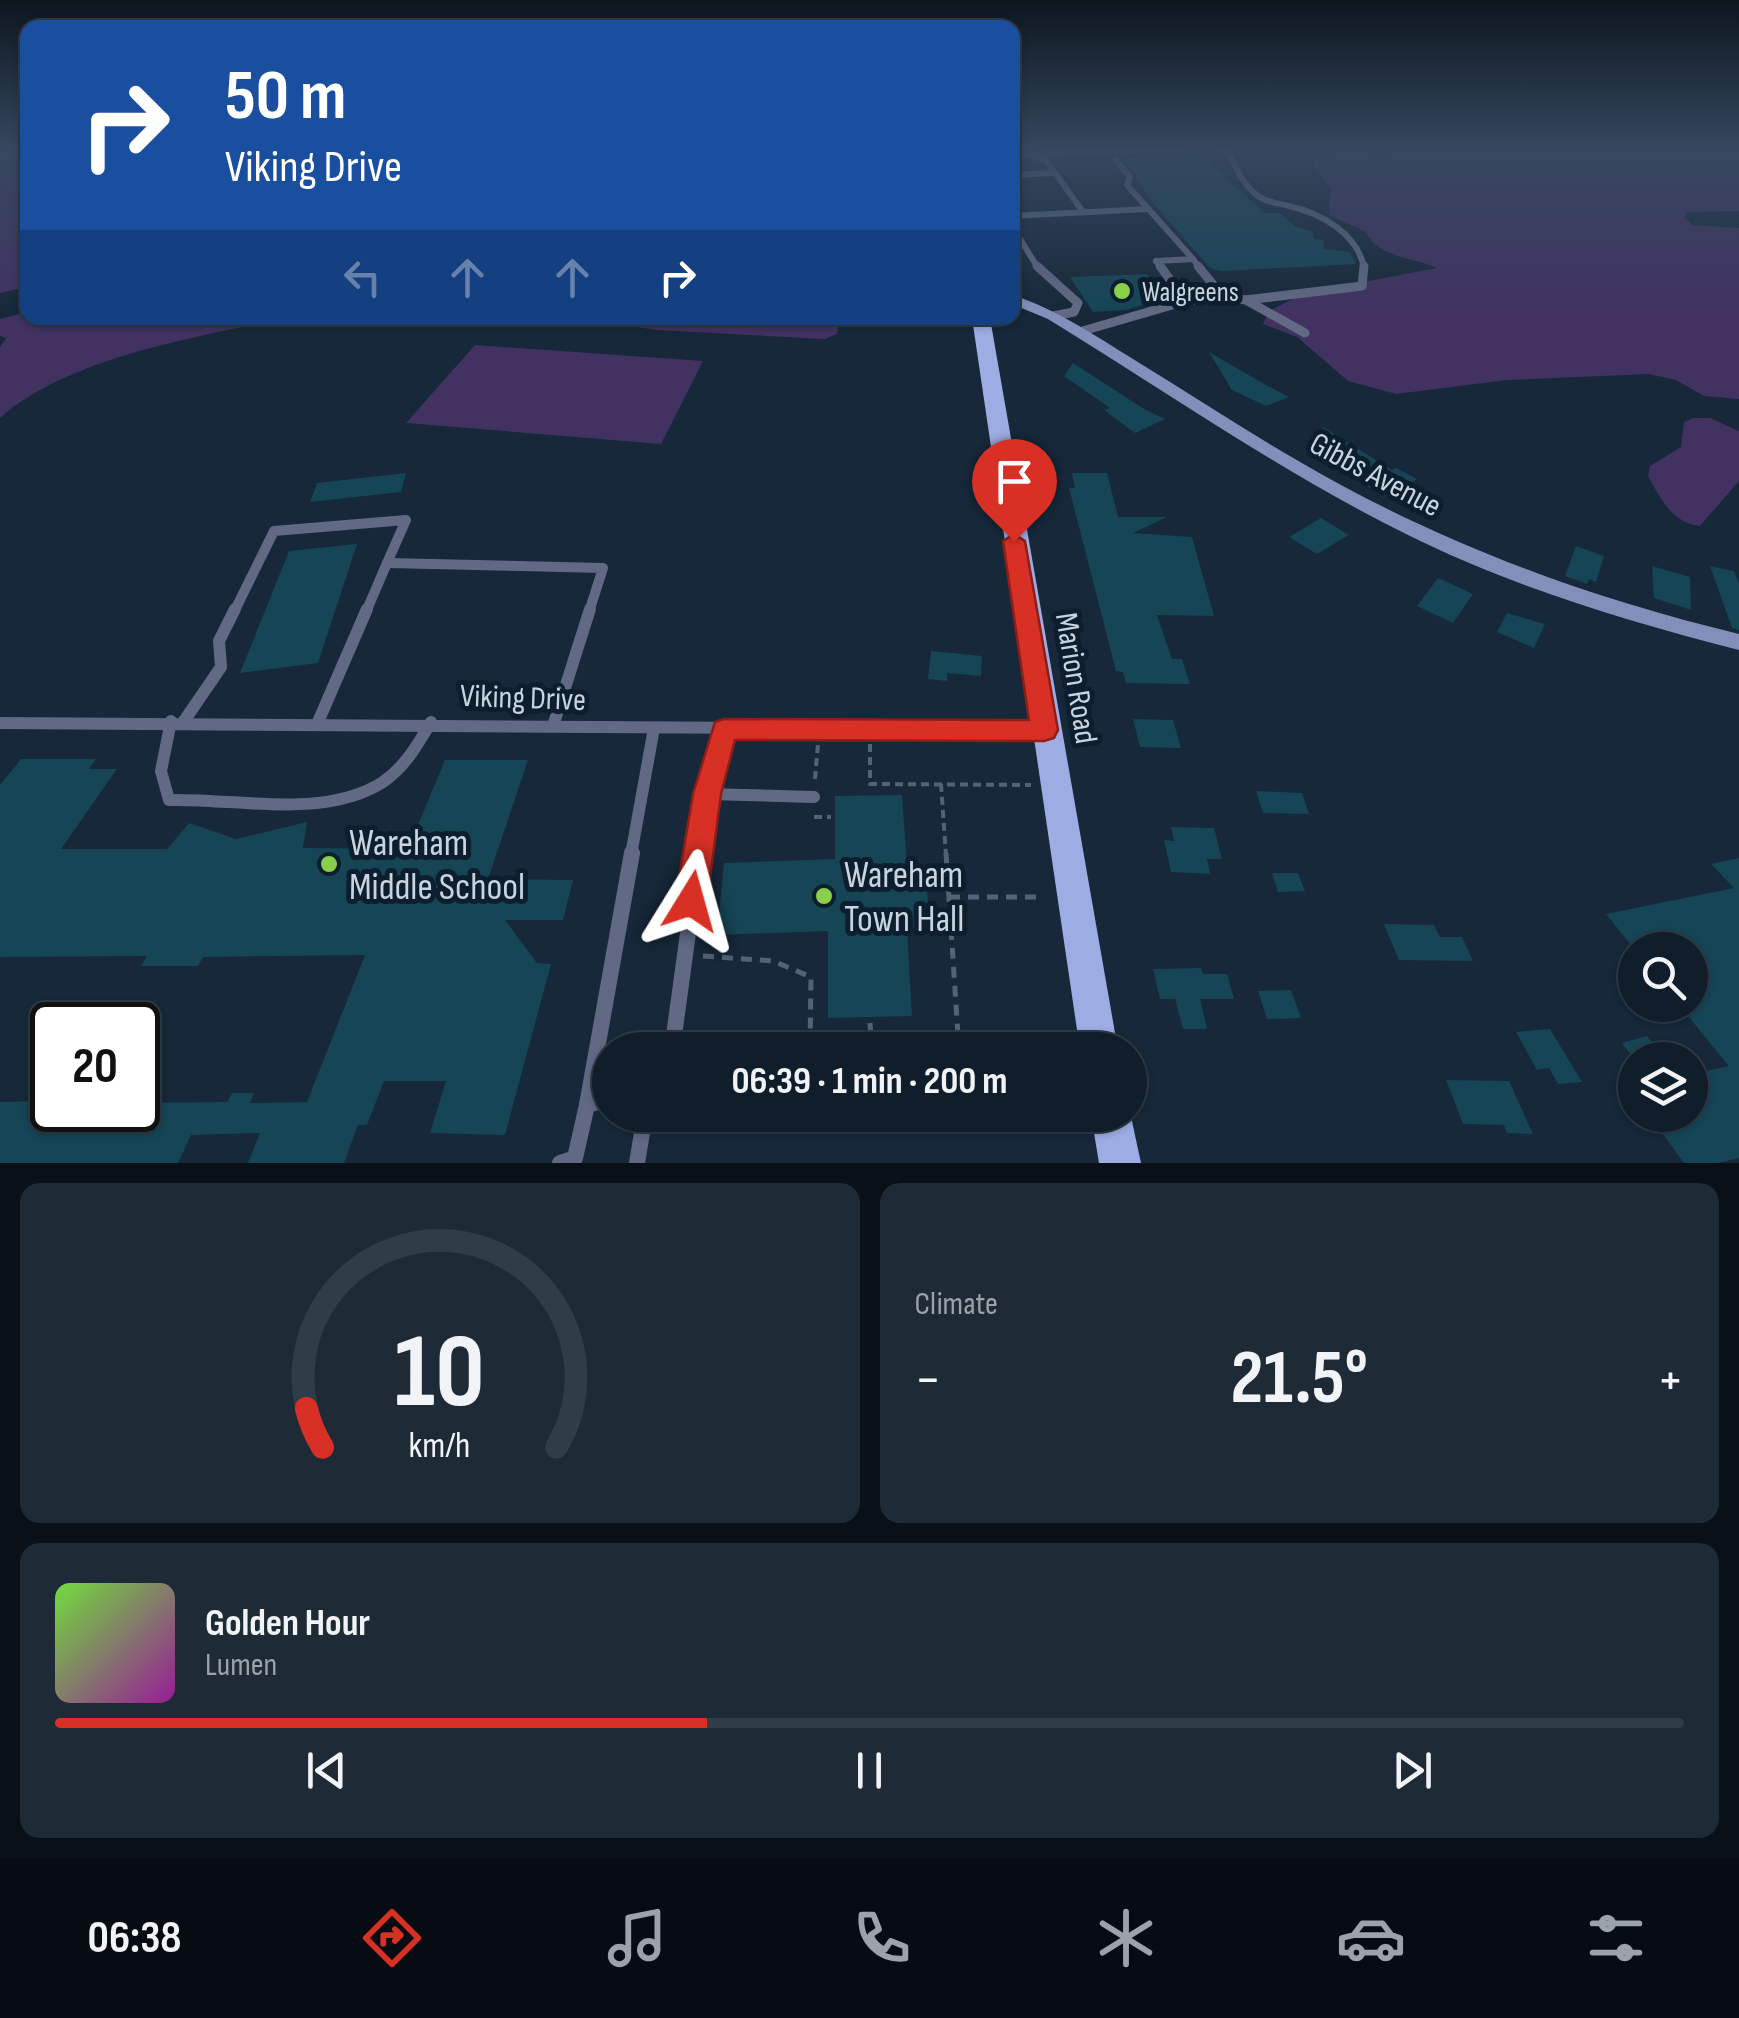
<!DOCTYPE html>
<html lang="en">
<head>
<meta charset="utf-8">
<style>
  :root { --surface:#101e2b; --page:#1e2b37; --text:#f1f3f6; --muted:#9ca2a9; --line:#303c47; --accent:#d93025 }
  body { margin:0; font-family:"Sofia Sans Condensed",sans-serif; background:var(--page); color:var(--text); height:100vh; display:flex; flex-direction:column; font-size:38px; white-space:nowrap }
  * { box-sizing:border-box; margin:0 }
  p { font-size:32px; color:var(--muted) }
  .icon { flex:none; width:55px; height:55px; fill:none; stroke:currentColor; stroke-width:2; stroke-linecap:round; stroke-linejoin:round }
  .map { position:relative; height:1163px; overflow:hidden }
  .details { display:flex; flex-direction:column; gap:20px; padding:20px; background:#091018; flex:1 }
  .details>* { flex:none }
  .guide { position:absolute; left:20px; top:20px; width:1000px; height:305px; border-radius:20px; box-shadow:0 2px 8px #0004,0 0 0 2px var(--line); background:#1a4fa0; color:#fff; overflow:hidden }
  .fabs { position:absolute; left:1618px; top:932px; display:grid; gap:20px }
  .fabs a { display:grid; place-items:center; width:90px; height:90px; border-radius:50%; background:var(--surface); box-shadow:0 2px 8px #0004,0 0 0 2px var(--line); font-size:50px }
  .speed { position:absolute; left:30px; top:1002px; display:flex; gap:20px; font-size:50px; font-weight:700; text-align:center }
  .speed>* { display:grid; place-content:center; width:130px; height:130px; border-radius:50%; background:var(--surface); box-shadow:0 2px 8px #0004,0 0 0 2px var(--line); line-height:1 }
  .speed .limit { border:5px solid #111; border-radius:15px; background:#fff; color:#111 }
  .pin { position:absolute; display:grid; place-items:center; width:85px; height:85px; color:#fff; margin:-102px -42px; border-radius:50% 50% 50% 0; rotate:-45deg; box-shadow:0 0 10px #0007 }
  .pin .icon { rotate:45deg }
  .me { position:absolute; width:110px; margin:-55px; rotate:8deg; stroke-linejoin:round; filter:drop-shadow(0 0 8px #0008) }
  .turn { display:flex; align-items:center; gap:35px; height:210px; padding:0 40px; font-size:45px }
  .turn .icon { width:130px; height:130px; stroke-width:2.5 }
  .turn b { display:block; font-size:70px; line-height:85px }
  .lanes { display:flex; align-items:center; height:95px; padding:0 40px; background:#0003; justify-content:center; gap:50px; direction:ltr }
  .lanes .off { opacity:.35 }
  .big { font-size:75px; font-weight:700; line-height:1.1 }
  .details .widget { flex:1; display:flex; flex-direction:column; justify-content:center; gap:15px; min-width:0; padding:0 35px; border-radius:20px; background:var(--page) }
  .details .dial { align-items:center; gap:0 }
  .dial svg { height:260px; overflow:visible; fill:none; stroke:var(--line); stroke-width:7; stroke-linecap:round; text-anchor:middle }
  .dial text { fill:var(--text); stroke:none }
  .song { display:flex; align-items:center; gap:30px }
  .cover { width:120px; height:120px; border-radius:15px; background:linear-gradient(135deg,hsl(100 70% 55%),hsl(300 70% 35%)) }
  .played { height:10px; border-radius:5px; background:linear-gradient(90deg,var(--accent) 40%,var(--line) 40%) }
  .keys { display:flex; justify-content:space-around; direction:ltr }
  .heat { display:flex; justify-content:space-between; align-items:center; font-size:55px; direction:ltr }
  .details .tiles { flex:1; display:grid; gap:20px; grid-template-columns:1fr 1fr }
  .widget:last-child { grid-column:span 2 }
  .trip { position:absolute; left:592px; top:1032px; width:555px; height:100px; border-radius:50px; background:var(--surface); box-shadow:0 2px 8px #0004,0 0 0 2px var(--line); font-weight:700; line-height:100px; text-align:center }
  .tabs { display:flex; height:160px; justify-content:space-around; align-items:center; background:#060c11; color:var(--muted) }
  .tabs .icon { width:70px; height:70px }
  .tabs .selected { color:var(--accent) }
  .tabs b { font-size:45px; color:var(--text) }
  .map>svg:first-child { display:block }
</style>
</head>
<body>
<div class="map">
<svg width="1739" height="1163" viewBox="0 0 1739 1163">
  <rect width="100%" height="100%" fill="#162839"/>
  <!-- green -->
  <g fill="#413262">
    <path d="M0,148H28L27,287L0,293Z"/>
    <path d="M1483,148H1739V211L1687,212L1684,217L1693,225L1739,228V399L1704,396L1676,380L1649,374L1507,380L1396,394L1348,381L1297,337L1263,324L1269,311L1305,293L1437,268C1413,257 1378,258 1366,232L1329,215L1331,189L1313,166L1315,160L1339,153L1391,155L1426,149L1470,151Z"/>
    <path d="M27,312L28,318H284C195,338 69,357 0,418V347L6,338L0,336V319Z"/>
    <path d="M613,318H840L837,334L825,339L657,330L603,322Z"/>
    <path d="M475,345L703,361L661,444L406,423Z"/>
    <path d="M1693,418H1710L1739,431V481L1700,526C1672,523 1660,498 1648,476L1650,466L1681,447L1684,422Z"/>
  </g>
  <!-- building -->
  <g fill="#164556">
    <path d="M1202,155L1264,213H1280L1296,227L1312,231L1314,239L1323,240L1324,249L1350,252L1356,264L1220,271L1210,268L1154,204L1123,158Z"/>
    <path d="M1147,274L1166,298L1126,310L1093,312L1070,277Z"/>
    <path d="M1209,352L1266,385L1289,397L1266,406L1232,390Z"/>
    <path d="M1073,363L1144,409L1165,419L1135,433L1104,410L1110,408L1064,376Z"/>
    <path d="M1323,427L1392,470L1396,468L1417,479L1387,497L1366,486L1375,480L1314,442Z"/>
    <path d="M406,473L401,492L310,502L317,483Z"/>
    <path d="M1072,473H1107L1118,517H1167L1133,533L1192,537L1214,616L1157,615L1172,659H1182L1190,684L1126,683L1123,672L1116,671L1069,488H1075Z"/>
    <path d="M1321,518L1349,535L1317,554L1289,537Z"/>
    <path d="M357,544L318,663L240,673L289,551Z"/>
    <path d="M1576,546L1604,556L1596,582L1589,579L1587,584L1565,576Z"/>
    <path d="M1652,566L1690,577L1691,610L1654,598Z"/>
    <path d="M1710,566L1734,571L1739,583V630L1732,628Z"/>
    <path d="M1438,578L1473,594L1453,623L1417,606Z"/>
    <path d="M1507,613L1545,624L1534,648L1497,632Z"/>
    <path d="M931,651L982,656L981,676L947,673V681L928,679Z"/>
    <path d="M1133,719L1173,720L1181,748L1140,747Z"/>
    <path d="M21,759H96L89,769H117L61,849H167L189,823L236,839L307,822L303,848L408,849L445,760H528L488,879L573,880L563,920H505L537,963L551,964L505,1135L430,1133L446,1081H384L367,1125H358L344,1163H248L260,1133L191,1135L178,1163H0V1102L52,1101V1110H138V1103L227,1102L232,1093H254L250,1103L307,1102L365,955L203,957L198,966H141L147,956L0,957V785Z"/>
    <path d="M1256,791L1302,793L1309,814L1263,813Z"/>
    <path d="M902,795L907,865H925L930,927L907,928L912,1016L828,1018V931L717,935L724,863L835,859V796Z"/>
    <path d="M1171,827L1214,828L1222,859H1207L1210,874L1171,872L1164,840L1174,841Z"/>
    <path d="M1739,858V1158L1718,1163H1684L1649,1115H1690V1075L1729,1066L1679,1005H1690V950H1635L1606,914L1734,888L1711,864Z"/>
    <path d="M1272,873H1298L1305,891L1278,892Z"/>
    <path d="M1384,924L1434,925L1440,937H1462L1473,961L1399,960Z"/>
    <path d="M1201,968L1203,974H1227L1234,999H1200L1207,1029H1183L1175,999H1160L1153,969Z"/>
    <path d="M1291,990L1301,1018L1267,1019L1258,991Z"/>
    <path d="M1550,1029L1582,1082L1558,1084L1549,1068L1537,1070L1516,1032Z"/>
    <path d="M1647,1036L1666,1060H1635L1622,1043Z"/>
    <path d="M1446,1080L1509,1081L1533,1134L1507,1133L1504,1125L1463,1124Z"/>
  </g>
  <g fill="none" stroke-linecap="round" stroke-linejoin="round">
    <!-- path-far1 -->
    <g stroke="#546373" stroke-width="4" stroke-dasharray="8 5" stroke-linecap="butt">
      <path d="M870,744V784L1031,785"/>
      <path d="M815,779L818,744"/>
      <path d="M941,784L946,855"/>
      <path d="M814,817H831"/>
    </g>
    <!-- path -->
    <g stroke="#546373" stroke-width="5" stroke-dasharray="11 8" stroke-linecap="butt">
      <path d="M946,853L959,1050"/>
      <path d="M949,897H1039"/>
      <path d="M703,956L773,961L811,977L810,1050"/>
      <path d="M870,1023L872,1050"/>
    </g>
    <!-- lane-far4 -->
    <g stroke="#626984" stroke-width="6">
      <path d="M1214,148L1228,150C1235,167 1243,185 1258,196C1268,203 1278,203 1289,206C1321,213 1358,234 1364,268"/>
      <path d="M1012,149L1046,160L1083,212"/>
      <path d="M1036,154L1203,148"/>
      <path d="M1115,159L1130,177L1127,185L1193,259"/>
      <path d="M1012,175L1055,173"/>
      <path d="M1012,216L1148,209"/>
      <path d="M1012,226L1038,268"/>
      <path d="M1156,261L1193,259L1200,268"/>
      <path d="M1156,261L1162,268"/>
    </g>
    <!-- lane-far3 -->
    <g stroke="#626984" stroke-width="9">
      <path d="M1037,266L1078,303L1074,312L1053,316"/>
      <path d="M1223,297L1246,300L1305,333"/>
      <path d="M1246,300L1362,286L1364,266"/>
      <path d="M1186,301L1223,297L1198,266"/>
      <path d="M1079,332L1186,301L1160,266"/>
    </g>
    <!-- lane-far2 -->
    <g stroke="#626984" stroke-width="10">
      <path d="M234,612L274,531L406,520L387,563L603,568L589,612"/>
      <path d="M366,612L387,563"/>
    </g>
    <!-- lane-far1 -->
    <g stroke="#626984" stroke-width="12">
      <path d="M171,721L161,771L169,800C235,798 324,820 383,782C405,767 418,744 431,722"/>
      <path d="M184,721L221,667L219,641L235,609"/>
      <path d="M318,722L367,609"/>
      <path d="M0,723L1044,730"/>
      <path d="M553,726L590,609"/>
      <path d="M707,794L814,797"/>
      <path d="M631,855L654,728"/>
      <path d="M699,855L707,794L724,729"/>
    </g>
    <!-- lane -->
    <g stroke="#626984" stroke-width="16">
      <path d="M672,1050L699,853"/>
      <path d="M587,1105L632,853"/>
      <path d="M560,1163L575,1158L587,1105L610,1098"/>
      <path d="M637,1163L645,1115"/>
    </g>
    <!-- secondary -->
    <path fill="#838fba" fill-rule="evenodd" d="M1012,295C1056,309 1094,335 1133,359C1187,392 1240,427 1295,459C1434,541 1582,596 1739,634V650C1626,621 1513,587 1408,535C1282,473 1167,392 1048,319L1012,304Z"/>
    <!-- primary -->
    <g fill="#9dace3" fill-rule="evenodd">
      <path d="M972,318H990L1118,1050H1080Z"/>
      <path d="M1130,1112L1141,1163H1099L1091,1115Z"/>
    </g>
  </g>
  <!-- sky -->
  <linearGradient id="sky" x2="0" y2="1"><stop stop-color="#0c161f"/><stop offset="0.48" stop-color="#36485f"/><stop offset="1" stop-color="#36485f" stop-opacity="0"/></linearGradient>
  <rect width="1739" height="311" fill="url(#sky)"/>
  <!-- route -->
  <path fill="#d93025" stroke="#8d1f18" stroke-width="2.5" d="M1014,534L1025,541L1058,730L1054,738L1044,741L735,740L721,794L707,901L702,911L691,915L680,911L675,901L693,794L715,722L724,719L1029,720L1003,541Z"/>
  <!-- markers -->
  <g fill="#89cf49" stroke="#0d1e2f" stroke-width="4">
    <circle cx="1122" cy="291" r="10"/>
    <circle cx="329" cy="864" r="10"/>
    <circle cx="824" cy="896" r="10"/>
  </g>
  <g text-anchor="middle" stroke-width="10" stroke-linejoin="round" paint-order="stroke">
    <!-- far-poi labels -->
    <g font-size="28" fill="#c9d4e0" stroke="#0d1e2f" text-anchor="start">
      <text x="1142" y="301">Walgreens</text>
    </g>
    <!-- street labels -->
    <g font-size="32" fill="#c9d4e0" stroke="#0d1e2f">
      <text transform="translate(1376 474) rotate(28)" y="11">Gibbs Avenue</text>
      <text transform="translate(1077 678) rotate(81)" y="11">Marion Road</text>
      <text transform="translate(523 697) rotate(2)" y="11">Viking Drive</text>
    </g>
    <!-- near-poi labels -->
    <g font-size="38" fill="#c9d4e0" stroke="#0d1e2f" text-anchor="start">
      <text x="349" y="855">Wareham<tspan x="349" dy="44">Middle School</tspan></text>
      <text x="844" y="887">Wareham<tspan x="844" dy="44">Town Hall</tspan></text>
    </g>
  </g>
</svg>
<div class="fabs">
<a><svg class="icon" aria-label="search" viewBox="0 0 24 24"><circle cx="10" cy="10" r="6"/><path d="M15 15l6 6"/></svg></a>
<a><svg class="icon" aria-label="layers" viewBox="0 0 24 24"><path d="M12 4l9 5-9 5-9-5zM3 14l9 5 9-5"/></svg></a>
</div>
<div class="speed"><div class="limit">20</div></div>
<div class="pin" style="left:1014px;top:541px;background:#d93025"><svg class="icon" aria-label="arrive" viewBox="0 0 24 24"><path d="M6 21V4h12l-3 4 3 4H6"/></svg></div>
<svg class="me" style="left:691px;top:901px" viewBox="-20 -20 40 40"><path d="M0-17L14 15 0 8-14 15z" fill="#d93025" stroke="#fff" stroke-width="4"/></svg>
<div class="trip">06:39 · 1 min · 200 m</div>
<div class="guide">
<div class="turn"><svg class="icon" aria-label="right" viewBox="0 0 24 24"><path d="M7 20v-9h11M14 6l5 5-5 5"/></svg><div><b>50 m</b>Viking Drive</div></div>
<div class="lanes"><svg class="icon off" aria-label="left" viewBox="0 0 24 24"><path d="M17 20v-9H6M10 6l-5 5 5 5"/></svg><svg class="icon off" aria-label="ahead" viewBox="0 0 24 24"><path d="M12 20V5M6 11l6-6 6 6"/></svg><svg class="icon off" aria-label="ahead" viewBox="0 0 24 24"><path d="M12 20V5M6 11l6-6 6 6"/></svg><svg class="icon" aria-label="right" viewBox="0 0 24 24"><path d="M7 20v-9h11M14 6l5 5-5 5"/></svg></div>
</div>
</div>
<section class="details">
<div class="tiles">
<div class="widget dial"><svg viewBox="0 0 100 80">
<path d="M14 69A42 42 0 1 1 86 69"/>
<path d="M14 69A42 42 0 0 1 9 57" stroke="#d93025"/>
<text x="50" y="56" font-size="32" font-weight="700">10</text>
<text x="50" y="72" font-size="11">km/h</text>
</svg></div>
<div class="widget"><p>Climate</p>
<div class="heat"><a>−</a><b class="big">21.5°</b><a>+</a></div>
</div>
<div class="widget">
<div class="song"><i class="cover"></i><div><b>Golden Hour</b><p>Lumen</p></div></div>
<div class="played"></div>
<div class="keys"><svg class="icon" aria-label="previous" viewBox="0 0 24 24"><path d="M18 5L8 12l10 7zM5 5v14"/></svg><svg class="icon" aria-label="pause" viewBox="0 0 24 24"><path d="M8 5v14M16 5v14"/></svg><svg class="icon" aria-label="next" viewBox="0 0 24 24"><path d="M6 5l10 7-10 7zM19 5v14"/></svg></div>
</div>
</div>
</section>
<nav class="tabs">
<b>06:38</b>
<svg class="icon selected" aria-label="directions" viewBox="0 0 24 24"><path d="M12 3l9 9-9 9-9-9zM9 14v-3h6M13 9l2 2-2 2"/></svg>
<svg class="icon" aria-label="music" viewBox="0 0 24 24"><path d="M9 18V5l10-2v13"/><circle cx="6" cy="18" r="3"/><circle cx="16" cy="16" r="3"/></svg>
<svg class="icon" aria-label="phone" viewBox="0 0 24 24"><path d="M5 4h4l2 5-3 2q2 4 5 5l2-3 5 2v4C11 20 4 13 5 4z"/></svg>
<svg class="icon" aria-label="climate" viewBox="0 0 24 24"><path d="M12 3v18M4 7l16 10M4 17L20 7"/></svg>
<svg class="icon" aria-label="car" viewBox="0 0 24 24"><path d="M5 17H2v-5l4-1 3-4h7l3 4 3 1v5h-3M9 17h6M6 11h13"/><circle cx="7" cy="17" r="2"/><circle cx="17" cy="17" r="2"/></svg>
<svg class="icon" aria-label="filters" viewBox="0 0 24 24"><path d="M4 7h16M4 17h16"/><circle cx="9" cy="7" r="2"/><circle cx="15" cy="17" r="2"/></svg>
</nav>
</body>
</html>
